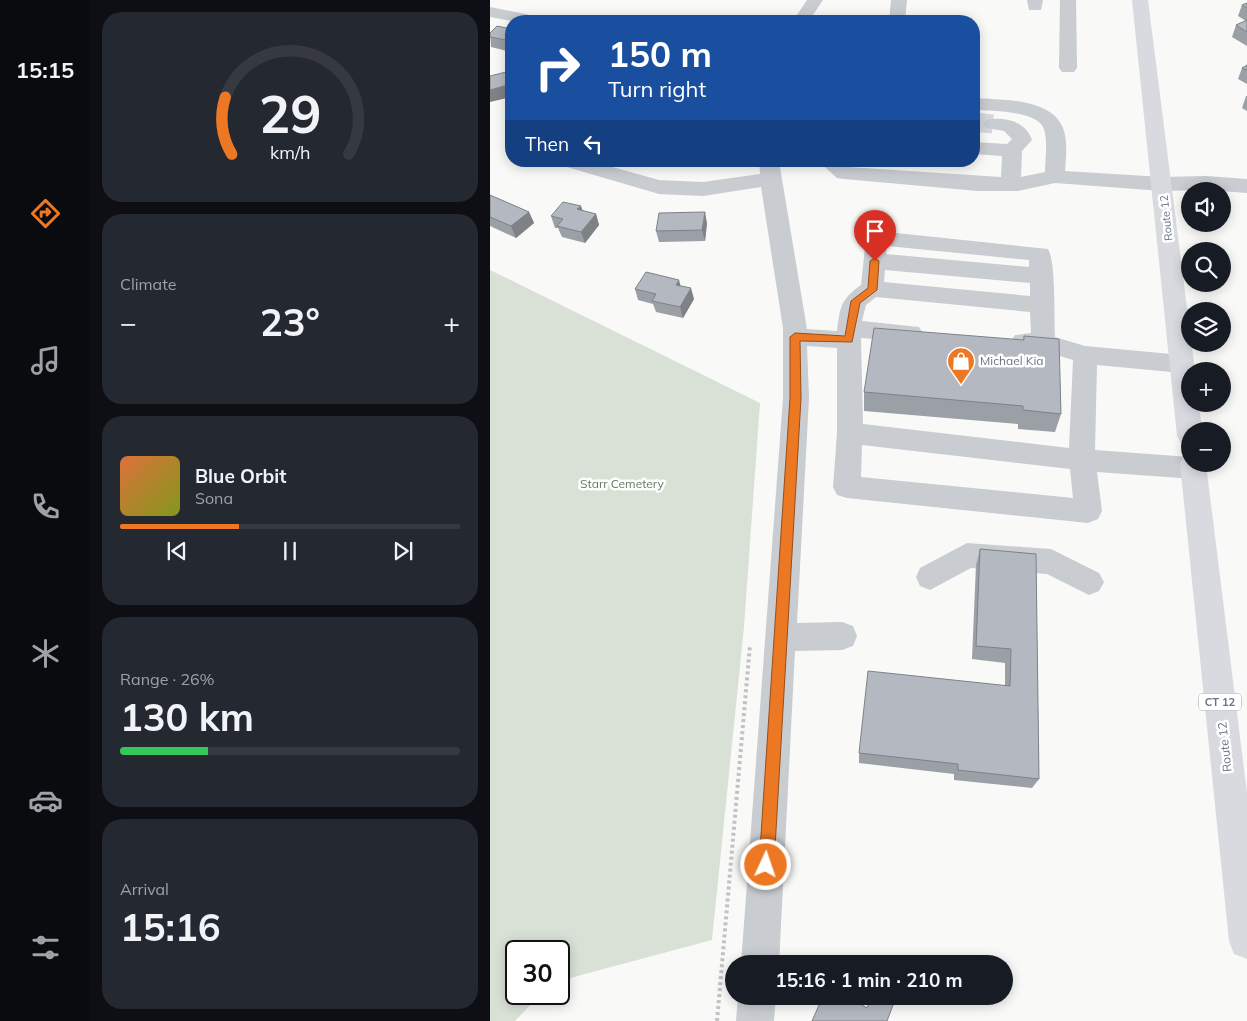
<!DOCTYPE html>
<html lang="en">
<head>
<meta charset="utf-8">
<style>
  :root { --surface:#171b24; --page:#242831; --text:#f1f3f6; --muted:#9ea1a6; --line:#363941; --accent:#ec7824 }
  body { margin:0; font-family:Mulish,sans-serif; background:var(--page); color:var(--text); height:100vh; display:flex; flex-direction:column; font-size:19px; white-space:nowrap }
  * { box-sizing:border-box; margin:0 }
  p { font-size:16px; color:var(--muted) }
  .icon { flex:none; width:28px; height:28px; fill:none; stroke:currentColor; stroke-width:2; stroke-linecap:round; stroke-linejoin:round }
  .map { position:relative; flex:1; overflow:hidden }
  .details { display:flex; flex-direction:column; gap:12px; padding:12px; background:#0d0f14; width:400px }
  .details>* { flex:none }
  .banner { position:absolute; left:15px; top:15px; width:475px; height:152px; border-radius:20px; box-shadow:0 2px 12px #0003; background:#1a4fa0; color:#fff; overflow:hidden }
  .controls { position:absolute; left:691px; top:182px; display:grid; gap:10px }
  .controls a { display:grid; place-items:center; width:50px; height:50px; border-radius:50%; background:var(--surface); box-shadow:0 2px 12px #0003; font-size:25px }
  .speed { position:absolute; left:15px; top:940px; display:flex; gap:10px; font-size:25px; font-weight:700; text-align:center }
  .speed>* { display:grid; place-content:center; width:65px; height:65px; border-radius:50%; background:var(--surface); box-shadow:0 2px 12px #0003; line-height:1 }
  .speed .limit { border:2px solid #111; border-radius:8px; background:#fff; color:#111 }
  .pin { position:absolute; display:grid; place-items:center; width:42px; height:42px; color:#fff; margin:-51px -21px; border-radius:50% 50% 50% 0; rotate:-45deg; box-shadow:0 0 5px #0007 }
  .pin .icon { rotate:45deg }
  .me { position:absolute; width:55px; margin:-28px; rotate:3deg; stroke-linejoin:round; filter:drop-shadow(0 0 4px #0008) }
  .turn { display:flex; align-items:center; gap:18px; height:105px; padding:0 20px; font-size:22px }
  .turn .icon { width:65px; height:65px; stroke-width:2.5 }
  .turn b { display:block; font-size:35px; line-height:42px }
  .then { display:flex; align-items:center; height:48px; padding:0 20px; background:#0003; gap:10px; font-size:19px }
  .big { font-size:38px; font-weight:700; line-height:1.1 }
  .details .tile { flex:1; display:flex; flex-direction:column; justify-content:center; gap:8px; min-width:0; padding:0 18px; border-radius:20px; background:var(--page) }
  .details .dial { align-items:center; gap:0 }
  .dial svg { height:130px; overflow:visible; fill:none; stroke:var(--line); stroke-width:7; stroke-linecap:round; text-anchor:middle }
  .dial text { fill:var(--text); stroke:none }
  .song { display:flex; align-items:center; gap:15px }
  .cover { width:60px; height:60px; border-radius:8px; background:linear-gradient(135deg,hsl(20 70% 55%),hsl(70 70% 35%)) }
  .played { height:5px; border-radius:2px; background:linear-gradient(90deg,var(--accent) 35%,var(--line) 35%) }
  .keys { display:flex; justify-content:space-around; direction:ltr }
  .heat { display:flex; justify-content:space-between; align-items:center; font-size:28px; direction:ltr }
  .charge { height:8px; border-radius:4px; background:linear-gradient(90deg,#34c759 26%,var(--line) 0) }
  .trip { position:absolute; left:235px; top:955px; width:288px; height:50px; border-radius:25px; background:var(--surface); box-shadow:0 2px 12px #0003; font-weight:700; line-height:50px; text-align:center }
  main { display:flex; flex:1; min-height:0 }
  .tabs { display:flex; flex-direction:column; width:90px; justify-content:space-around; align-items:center; background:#090b0e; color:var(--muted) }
  .tabs .icon { width:35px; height:35px }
  .tabs .on { color:var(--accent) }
  .tabs b { font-size:22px; color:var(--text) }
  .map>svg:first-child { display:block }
</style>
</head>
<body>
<main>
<nav class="tabs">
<b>15:15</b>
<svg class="icon on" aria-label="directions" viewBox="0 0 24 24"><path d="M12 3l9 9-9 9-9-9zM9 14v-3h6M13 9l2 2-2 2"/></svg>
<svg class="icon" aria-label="music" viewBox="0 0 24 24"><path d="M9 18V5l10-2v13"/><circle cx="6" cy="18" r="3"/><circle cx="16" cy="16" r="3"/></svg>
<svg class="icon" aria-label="phone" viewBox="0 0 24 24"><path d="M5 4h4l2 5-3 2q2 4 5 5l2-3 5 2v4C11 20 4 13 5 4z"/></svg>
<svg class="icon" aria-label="climate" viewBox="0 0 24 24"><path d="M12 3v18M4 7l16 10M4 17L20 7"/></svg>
<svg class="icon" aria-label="car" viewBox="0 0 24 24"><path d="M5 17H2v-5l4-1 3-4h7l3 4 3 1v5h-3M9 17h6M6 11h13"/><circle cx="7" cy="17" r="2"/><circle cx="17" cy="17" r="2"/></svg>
<svg class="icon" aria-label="filters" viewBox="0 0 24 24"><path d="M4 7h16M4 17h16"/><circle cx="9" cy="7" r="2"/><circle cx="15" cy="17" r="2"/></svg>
</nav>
<section class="details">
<div class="tile dial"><svg viewBox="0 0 100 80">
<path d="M14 69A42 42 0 1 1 86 69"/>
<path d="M14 69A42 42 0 0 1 10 34" stroke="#ec7824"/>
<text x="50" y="56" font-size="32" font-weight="700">29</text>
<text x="50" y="72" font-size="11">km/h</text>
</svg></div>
<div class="tile"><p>Climate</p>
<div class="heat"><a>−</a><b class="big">23°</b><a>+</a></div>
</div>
<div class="tile">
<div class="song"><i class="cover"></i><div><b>Blue Orbit</b><p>Sona</p></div></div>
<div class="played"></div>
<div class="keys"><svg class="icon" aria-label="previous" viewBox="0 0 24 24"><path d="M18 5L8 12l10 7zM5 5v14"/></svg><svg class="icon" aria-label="pause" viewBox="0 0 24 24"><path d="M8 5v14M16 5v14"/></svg><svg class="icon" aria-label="next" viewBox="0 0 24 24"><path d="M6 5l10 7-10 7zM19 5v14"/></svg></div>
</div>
<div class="tile"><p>Range · 26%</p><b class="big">130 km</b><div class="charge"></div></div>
<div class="tile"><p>Arrival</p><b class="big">15:16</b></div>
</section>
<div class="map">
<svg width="757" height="1021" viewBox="0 0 757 1021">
  <rect width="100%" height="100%" fill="#f9f9f7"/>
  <!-- green -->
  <path fill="#d9e1d7" d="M0,270L270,403L254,627L222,940L69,981V951H26V994H51L25,1021H0Z"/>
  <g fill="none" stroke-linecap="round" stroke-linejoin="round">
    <!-- minor-tunnel -->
    <path stroke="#d4d8dc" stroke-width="19" stroke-dasharray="19 9" stroke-linecap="butt" d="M484,122L503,124"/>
    <!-- path -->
    <path stroke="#c0c2c5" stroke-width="4" stroke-dasharray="3 3" stroke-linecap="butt" d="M227,1021L260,645"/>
    <!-- minor -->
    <g fill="#c9ccd0" fill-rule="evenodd">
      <path d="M317,0H333L319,21H303Z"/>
      <path d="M401,0H417L415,21H399Z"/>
      <path d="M537,0H553L551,10H539Z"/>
      <path d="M570,0H586L587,68L584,72H572L569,68Z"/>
      <path d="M0,7L50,17L53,21H21L0,17Z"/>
      <path d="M484,98C511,100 561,98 573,128C578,141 576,158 575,171L672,177L716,176L757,179V193L716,190L672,191L565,183L528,191H488L354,179L347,178L328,161H351L359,167L511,177L512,156L484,154V142L517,144L522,139L514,131L496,128L493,124L496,120C514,116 536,121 542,140L532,151L531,177L555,172C555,159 558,142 554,129C547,110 500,111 484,110Z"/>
      <path d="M67,161H101L169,180L213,182L270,174L269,161H289L317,329L347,331C350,307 351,299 371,285L376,238L379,233L387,231L558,249C566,262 564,318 565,337L595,346L692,355L701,358L704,364L701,370L692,373L607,365L605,450L700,457V464H715L717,468L713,476L704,479L607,472L612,511L608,519L598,523L357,498L347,495L343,487L347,433V348L317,346L319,398L307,623L352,622L363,626L367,636L363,646L352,650L305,651L289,964H251L293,398V328L271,187L213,196L169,194L70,165ZM397,246L539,260V267L396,254ZM395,270L540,283V296L394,282ZM386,297L540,312L541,333L525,335L521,341L525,347L553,351L583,360L579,448L373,424L371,338L421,342L429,339L433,333L429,327L372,321L376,305ZM372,445L580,469L583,498L371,477Z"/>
      <path d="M477,543L561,549L609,573L614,582L609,591L599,595L557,574L481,568L440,590L430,586L426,577L430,568Z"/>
      <path d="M248,996H286L284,1021H246Z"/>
    </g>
    <!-- highway -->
    <g fill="#d8dae0" fill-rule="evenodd">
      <path d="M642,0H658L705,371H700V404H709L712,431H700V446L691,443L687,436Z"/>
      <path d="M700,454V464H716L757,793V959L744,954L739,941L690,464L694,456Z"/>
    </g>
  </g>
  <!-- wall -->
  <g fill="#9b9fa6">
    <path d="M757,3V46L742,37L746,25L756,21L748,16L752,5Z"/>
    <path d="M21,29V52L1,47L0,33Z"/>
    <path d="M757,65V84L748,79L752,68Z"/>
    <path d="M756,96H757V111L752,108Z"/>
    <path d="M0,195L39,212L44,223L26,238L0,226Z"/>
    <path d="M92,211L106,214L109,225L95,243L72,237L68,228H65L61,216Z"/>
    <path d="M217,223L215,241L169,242L166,231Z"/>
    <path d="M191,286L204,299L193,318L166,312L163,304L148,300L145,289Z"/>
    <path d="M534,336L571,414L565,432L528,429V424L374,411V392L533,340Z"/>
    <path d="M490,549L546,554L549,779L542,788L464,780V774L369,763V753L515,685V663L482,659L486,565Z"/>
  </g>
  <!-- shaded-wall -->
  <g fill="#7e8287">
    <path d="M21,84V97L0,102V90Z"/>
    <path d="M91,206L95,217L87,209Z"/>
    <path d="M39,212L44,223L26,238L21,226Z"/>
    <path d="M215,212L217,223L215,241L212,230Z"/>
    <path d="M106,214L109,225L95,243L91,232Z"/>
    <path d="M189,280L192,291L186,285Z"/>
    <path d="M201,288L204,299L193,318L190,307Z"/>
  </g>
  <!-- building -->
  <g fill="#b4b9c1" stroke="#7e8287">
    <path d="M757,3V8L752,5Z"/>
    <path d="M757,20V32L746,25Z"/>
    <path d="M7,26L21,29V41L0,37V33Z"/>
    <path d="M757,65V70L752,68Z"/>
    <path d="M16,72L21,84L0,90V76Z"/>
    <path d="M0,195L39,212L21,226L0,217Z"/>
    <path d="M73,202L91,206L87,209L106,214L91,232L67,226L73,219L61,216Z"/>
    <path d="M215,212L212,230L166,231L169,213Z"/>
    <path d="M156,272L189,280L186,285L201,288L190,307L162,301L166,294L145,289Z"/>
    <path d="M384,328L534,340V336L569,339L571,414L533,410V406L374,392Z"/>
    <path d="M490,549L546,554L549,779L468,770V764L369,753L378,671L520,686L521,649L486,646Z"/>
    <path d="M333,996H355L377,1008L382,996H404L406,997L397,1021H322Z"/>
  </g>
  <!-- route -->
  <path fill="#ec7824" stroke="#994e17" d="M385,258L389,261L387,290L370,303L362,342L310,341L311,398L284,865L282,870L276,872L271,870L269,865L300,398V337L305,333L355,336L361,301L378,288L380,261Z"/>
  <!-- icons -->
  <defs>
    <g id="shop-pin" transform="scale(1.4375)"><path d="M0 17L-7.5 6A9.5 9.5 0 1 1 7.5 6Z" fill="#ec7824" stroke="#fff"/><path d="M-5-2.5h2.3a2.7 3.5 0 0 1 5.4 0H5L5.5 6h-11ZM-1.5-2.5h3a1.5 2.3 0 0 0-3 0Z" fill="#fff"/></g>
  </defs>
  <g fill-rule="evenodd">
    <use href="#shop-pin" x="471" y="361"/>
  </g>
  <g text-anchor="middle" stroke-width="5" stroke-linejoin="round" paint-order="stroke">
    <!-- far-street labels -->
    <g font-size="11" fill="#677389" stroke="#fff">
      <text transform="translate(676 218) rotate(-96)" y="4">Route 12</text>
    </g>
    <!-- shield labels -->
    <rect fill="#fff" stroke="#959dac" stroke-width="1" x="709" y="693.5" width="42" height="17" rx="4"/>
    <g font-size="11" font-weight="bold" fill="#677389">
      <text x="730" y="706">CT 12</text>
    </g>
    <!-- poi labels -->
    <g font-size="12" fill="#677389" stroke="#fff" text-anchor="start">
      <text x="490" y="365">Michael Kia</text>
    </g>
    <!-- park labels -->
    <g font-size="12" fill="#627a62" stroke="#fff">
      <text x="132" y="488">Starr Cemetery</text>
    </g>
    <!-- street labels -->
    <g font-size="12" fill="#677389" stroke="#fff">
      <text transform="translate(735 747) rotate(-96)" y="4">Route 12</text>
    </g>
  </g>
</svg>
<div class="controls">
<a><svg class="icon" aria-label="sound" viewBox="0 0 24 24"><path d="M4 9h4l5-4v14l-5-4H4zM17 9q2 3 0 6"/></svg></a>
<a><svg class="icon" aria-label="search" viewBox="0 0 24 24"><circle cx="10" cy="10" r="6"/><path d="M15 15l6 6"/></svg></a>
<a><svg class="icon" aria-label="layers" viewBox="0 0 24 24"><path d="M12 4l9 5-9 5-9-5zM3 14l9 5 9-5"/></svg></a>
<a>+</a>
<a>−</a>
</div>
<div class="speed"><div class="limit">30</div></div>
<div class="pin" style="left:385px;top:261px;background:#d93025"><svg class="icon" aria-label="arrive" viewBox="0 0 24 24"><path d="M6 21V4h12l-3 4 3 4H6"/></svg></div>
<svg class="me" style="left:276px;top:865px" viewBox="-20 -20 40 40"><circle r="17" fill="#ec7824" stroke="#fff" stroke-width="3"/><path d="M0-11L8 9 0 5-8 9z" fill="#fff"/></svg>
<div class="trip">15:16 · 1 min · 210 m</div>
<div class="banner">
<div class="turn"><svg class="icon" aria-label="right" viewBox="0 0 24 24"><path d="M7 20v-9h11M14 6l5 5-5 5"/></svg><div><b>150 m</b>Turn right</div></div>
<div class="then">Then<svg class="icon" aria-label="left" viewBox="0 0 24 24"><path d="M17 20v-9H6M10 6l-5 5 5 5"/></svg></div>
</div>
</div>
</main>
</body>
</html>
